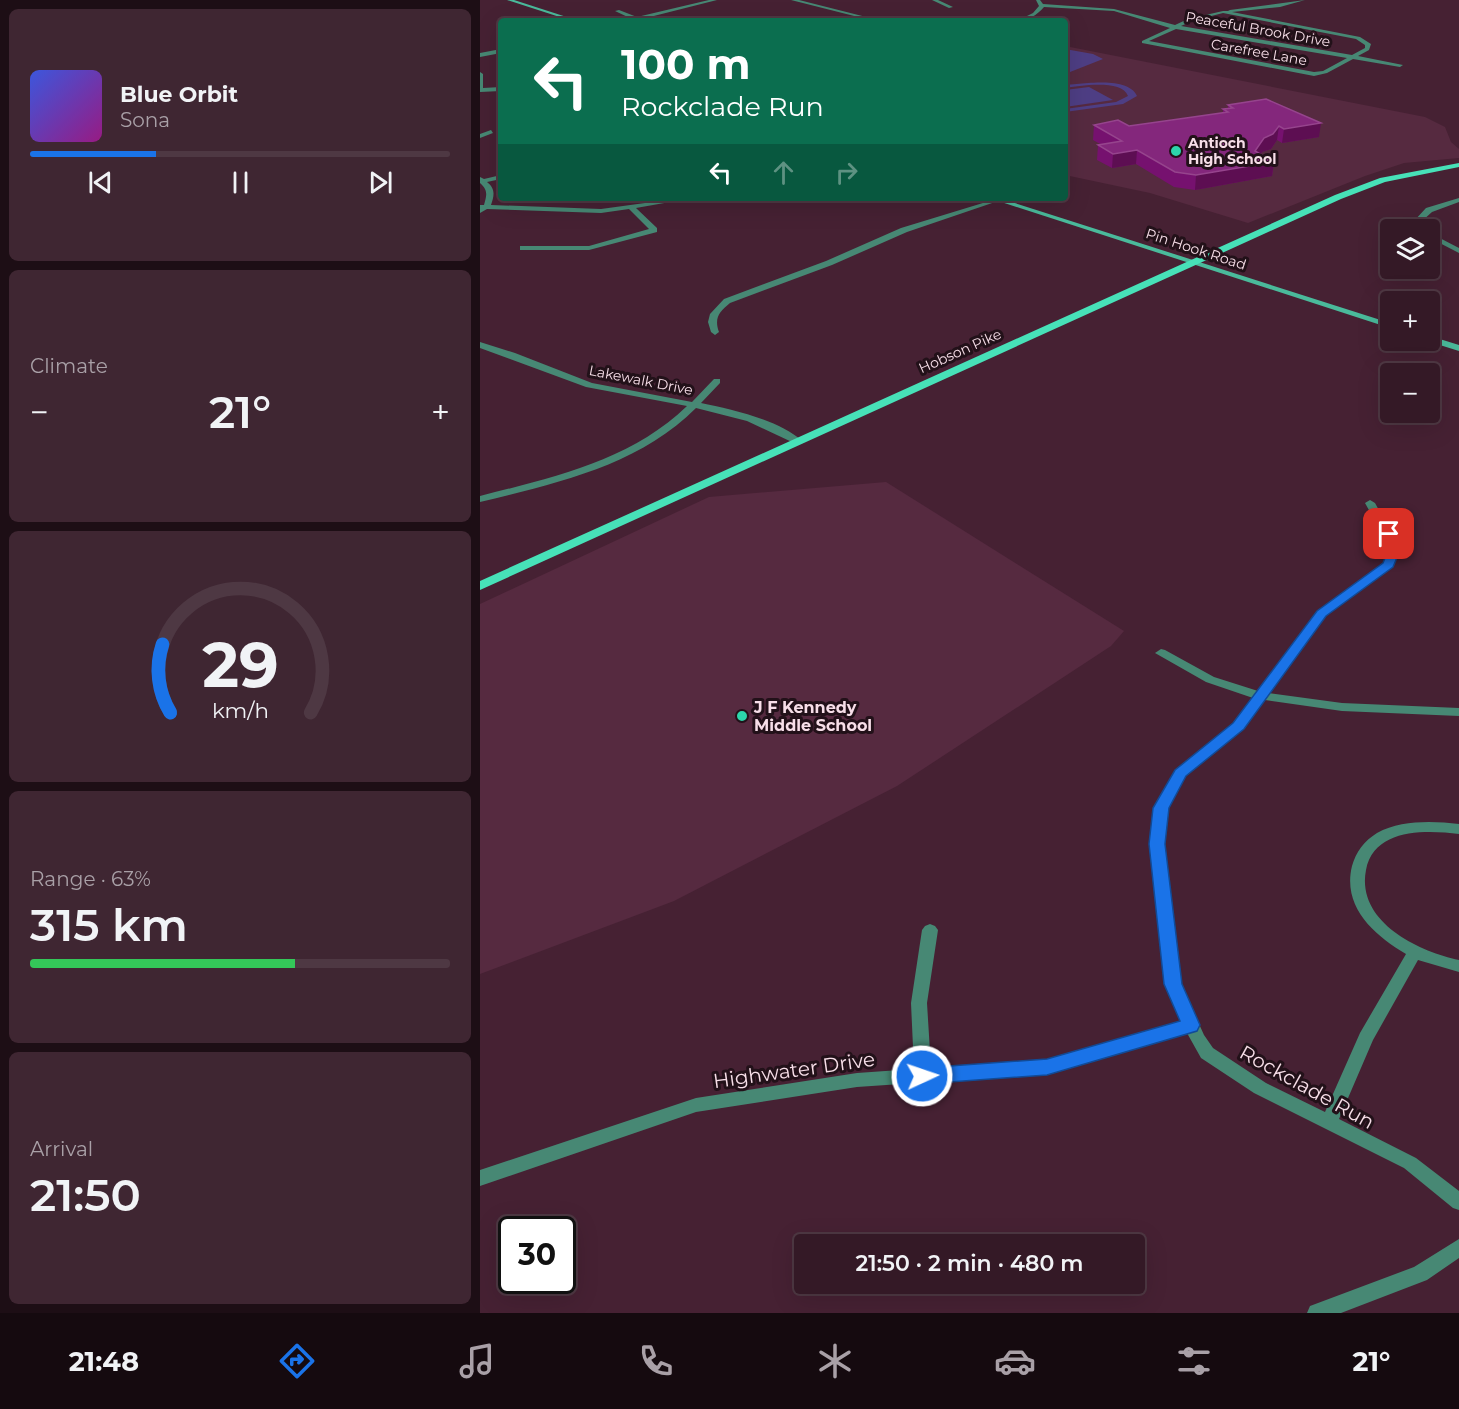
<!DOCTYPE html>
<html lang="en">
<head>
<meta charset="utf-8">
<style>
  :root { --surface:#341926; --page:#3f2632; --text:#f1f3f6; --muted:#a9a0a7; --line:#4e3843; --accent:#1a73e8 }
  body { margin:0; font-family:Montserrat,sans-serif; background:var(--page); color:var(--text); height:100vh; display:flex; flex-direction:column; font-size:22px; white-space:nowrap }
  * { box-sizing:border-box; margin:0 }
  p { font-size:20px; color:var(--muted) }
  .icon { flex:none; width:33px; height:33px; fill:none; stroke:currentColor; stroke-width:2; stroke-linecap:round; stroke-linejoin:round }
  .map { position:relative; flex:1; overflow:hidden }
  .panel { display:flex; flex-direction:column; gap:9px; padding:9px; background:#1d0e15; width:480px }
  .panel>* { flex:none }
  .hud { position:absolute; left:18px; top:18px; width:570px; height:183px; border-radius:6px; box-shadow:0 6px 24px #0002,0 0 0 2px var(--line); background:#0b6e4f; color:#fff; overflow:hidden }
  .controls { position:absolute; left:900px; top:219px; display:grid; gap:12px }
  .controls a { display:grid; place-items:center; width:60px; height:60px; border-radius:6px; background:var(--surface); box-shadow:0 6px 24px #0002,0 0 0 2px var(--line); font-size:30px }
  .speed { position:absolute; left:18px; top:1216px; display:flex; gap:12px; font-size:30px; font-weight:700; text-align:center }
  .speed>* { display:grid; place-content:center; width:78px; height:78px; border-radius:50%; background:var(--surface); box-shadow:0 6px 24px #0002,0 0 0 2px var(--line); line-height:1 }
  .speed .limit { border:3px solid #111; border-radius:9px; background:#fff; color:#111 }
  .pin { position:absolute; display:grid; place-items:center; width:51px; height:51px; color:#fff; margin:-26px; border-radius:12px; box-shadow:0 3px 9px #0006 }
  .me { position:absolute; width:66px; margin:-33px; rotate:87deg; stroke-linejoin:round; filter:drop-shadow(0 0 4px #0008) }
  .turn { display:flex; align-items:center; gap:21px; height:126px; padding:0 24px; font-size:27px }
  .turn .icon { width:78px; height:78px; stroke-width:2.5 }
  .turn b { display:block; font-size:42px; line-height:51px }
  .lanes { display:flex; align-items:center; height:57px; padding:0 24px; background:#0003; justify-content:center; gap:30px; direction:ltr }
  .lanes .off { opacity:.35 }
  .big { font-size:45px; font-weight:600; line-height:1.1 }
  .panel .tile { flex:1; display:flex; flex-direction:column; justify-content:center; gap:9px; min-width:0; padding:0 21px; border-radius:9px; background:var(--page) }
  .panel .dial { align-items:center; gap:0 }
  .dial svg { height:156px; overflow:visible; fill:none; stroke:var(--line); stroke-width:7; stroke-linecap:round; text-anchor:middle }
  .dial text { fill:var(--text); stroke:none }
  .song { display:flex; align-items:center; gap:18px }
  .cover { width:72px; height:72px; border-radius:9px; background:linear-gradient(135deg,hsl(230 70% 55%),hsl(310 70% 35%)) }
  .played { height:6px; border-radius:3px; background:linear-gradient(90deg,var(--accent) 30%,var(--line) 30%) }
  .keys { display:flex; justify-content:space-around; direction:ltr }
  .heat { display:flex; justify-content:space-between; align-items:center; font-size:33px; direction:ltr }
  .charge { height:9px; border-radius:4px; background:linear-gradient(90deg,#34c759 63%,var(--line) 0) }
  .trip { position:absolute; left:314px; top:1234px; width:351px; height:60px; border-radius:6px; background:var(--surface); box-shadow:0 6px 24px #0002,0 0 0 2px var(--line); font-weight:600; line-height:60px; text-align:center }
  .tab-bar { display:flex; height:96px; justify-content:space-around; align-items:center; background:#150a0f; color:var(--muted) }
  .tab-bar .icon { width:42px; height:42px }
  .tab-bar .selected { color:var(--accent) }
  .tab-bar b { font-size:27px; color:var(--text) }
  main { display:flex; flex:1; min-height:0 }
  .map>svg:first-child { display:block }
</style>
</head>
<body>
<main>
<section class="panel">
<div class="tile">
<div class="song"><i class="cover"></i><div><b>Blue Orbit</b><p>Sona</p></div></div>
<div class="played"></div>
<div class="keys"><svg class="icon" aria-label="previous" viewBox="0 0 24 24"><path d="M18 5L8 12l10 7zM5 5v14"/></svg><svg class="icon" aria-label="pause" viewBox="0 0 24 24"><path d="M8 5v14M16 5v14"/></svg><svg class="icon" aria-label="next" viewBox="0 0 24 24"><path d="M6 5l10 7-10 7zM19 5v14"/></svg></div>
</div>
<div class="tile"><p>Climate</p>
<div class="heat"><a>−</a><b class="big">21°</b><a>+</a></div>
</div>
<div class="tile dial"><svg viewBox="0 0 100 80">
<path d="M14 69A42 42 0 1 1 86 69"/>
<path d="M14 69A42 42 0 0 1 10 34" stroke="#1a73e8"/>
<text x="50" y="56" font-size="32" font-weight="700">29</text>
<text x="50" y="72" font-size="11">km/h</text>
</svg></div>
<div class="tile"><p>Range · 63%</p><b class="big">315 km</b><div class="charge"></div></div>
<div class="tile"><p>Arrival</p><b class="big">21:50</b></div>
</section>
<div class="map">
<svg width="979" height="1313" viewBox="0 0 979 1313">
  <rect width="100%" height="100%" fill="#462133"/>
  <!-- built -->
  <g fill="#562a40">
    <path d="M585,46L945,117L965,127L971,142L979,149V158L924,163L885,176L768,223L670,193L585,175Z"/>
    <path d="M406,482L644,631L631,646L417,786L194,901L0,974V604L229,497Z"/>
  </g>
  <!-- green -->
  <g fill="#4e3e84">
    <path d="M585,49L613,54L623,59L585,74Z"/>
    <path d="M608,83C622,82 651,81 657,96L643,104L585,112V109L636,102L648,96C642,79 600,86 585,88V85Z"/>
    <path d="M609,87L633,100L585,107V90Z"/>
  </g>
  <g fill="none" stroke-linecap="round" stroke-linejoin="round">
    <!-- street -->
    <g fill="#478874" fill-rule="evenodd">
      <path d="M229,0H237L154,21H146L152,19L135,11L139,10L157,17Z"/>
      <path d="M311,0H319L402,21H394Z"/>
      <path d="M452,0H458L473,7L469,8Z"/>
      <path d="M556,0H560L563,4L634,9L695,25L708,19L743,11H748L750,10L825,0L800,7L752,12L880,37L891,44L889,50L878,56L923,65L920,67L873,59L847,73L834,76L662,43V41L690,28L634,11L564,7C557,15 548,21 537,21L553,13L559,6ZM743,13L876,39L885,45V48L872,55L701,26L712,21ZM696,29L867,58L843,71L834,72L669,41Z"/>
      <path d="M21,49V53L0,57V53Z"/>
      <path d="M0,72L3,74V88L21,87V91L0,92Z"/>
      <path d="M11,130L13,133L0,138V134Z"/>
      <path d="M21,175V179L7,182C16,189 14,196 11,205L121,209L187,200L190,202L156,208L177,228V232L109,250H40V246H109L169,229L149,209L121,213L7,209L0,213V205H4C7,195 8,190 0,183V177L4,179Z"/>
      <path d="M979,198V202L952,212L942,221L945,230H938L934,221L946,208Z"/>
      <path d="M516,199L521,200L427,232L352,265L250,303C239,312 234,318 239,332L235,335L231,332L228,322L230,314L244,299L346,261L421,228Z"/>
      <path d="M950,233L979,248V253L950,238Z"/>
      <path d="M0,342L35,353L112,383L212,402L234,379H240V383L221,403C251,409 299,420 322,441L320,443H314L267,421L216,408C158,466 77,483 0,502V496C74,477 150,461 207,406L106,387L0,348Z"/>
      <path d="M890,500L895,503L920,548L913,567L845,616L789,693L862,703L979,708V716L862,711L785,700L764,729L706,776L688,808L684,845L701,984L724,1035L733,1048L786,1083L845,1112L880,1033L926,954C894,935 862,907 872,866C876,852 884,841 897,833C921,820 952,821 979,824V834C946,830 894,828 886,870C876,921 937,951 979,960V972L938,960L893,1040L859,1119L936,1158L979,1191V1210L973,1208L924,1168L774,1093L721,1058L707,1033L567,1074L377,1087L216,1112L0,1186V1170L216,1098L377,1073L434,1069L431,1003L442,930L445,926L450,924L455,926L458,930L447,1003L451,1068L567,1060L702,1021L685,984L670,845L674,808L696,770L754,723L773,698L726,682L675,653L681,649L685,650L734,677L778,691L837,612L904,563L910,548L885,503Z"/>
      <path d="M979,1239V1258L947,1280L861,1313H827L830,1306L934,1267Z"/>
    </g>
    <!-- secondary -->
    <g fill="#4aba9b" fill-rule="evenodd">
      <path d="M27,0H34L99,21H92Z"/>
      <path d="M509,198H519L910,323V328Z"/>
      <path d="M950,336L979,345V351L947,341L950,340Z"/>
    </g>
    <!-- primary -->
    <path fill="#47e1b8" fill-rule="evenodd" d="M979,163V167L905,182L861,199L0,590V581L855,195L900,178Z"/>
  </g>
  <!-- wall -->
  <path fill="#76116f" d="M748,105L839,137L802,143L797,140L791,149L782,152L781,154L794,162L792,176L715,190L694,187L656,164L632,168L617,160L618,145H622L613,140L614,125L649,126L743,113V109H748Z"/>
  <!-- shaded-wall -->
  <g fill="#5d0e52">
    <path d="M841,123L839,137L802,143L804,129Z"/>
    <path d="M799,126L797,140L791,149L782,152L774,165L794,162L792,176L715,190L716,175L775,151L784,138Z"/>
    <path d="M657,150L656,164L632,168L633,154Z"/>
  </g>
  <!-- building -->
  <path fill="#84277c" stroke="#96448d" stroke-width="1.5" d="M786,99L841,123L804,129L799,126L793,134L784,138L775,151L794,162L716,175L695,172L657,150L633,154L618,145L642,141L614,125L638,120L649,126L706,118L748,112L743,109L753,108L748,105Z"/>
  <!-- route -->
  <path fill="#1a73e8" stroke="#114b97" stroke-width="1.5" d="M909,530L915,534L921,548L913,567L846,616L764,729L706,776L689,808L685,844L702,984L720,1025L717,1031L567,1075L442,1084L436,1082L433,1076L436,1070L442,1068L567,1059L700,1021L684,984L669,844L673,808L695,770L753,723L837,611L903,563L909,548L903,534Z"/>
  <!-- markers -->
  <g fill="#2cd5ab" stroke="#221119" stroke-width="2">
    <circle cx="696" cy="151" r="6"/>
    <circle cx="262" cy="716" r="6"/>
  </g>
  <g text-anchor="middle" stroke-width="6" stroke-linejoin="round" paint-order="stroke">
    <!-- far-street labels -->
    <g font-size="14" fill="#f7dee8" stroke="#221119">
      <text transform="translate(778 29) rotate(10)" y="5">Peaceful Brook Drive</text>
      <text transform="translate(779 52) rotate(10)" y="5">Carefree Lane</text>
      <text transform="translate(716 249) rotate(18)" y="5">Pin Hook Road</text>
      <text transform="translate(480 351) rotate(-24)" y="5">Hobson Pike</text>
      <text transform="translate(161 380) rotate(11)" y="5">Lakewalk Drive</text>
    </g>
    <!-- far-poi labels -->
    <g font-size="14" font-weight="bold" fill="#f7dee8" stroke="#221119" text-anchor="start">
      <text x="708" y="148">Antioch<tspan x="708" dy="16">High School</tspan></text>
    </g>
    <!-- poi labels -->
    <g font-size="16" font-weight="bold" fill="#f7dee8" stroke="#221119" text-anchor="start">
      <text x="274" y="713">J F Kennedy<tspan x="274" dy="18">Middle School</tspan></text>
    </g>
    <!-- near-street labels -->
    <g font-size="20" fill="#f7dee8" stroke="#221119">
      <text transform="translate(314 1070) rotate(-8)" y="7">Highwater Drive</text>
      <text transform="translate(827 1087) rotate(29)" y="7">Rockclade Run</text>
    </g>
  </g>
</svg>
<div class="controls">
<a><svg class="icon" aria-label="layers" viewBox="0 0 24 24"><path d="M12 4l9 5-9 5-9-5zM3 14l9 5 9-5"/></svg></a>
<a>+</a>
<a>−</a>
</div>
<div class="speed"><div class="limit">30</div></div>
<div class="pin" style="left:909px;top:534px;background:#d93025"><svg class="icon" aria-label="arrive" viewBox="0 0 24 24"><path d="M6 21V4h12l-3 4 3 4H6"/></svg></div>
<svg class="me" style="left:442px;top:1076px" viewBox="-20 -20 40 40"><circle r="17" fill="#1a73e8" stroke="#fff" stroke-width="3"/><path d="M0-11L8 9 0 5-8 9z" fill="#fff"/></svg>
<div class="trip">21:50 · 2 min · 480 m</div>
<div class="hud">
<div class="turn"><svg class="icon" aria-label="left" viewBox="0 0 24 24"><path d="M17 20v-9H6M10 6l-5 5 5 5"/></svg><div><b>100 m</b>Rockclade Run</div></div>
<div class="lanes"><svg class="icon" aria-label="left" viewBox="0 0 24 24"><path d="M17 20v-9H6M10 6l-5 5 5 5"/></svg><svg class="icon off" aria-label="ahead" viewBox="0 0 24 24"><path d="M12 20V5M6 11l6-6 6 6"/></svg><svg class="icon off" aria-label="right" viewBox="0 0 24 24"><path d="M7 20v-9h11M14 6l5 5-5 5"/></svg></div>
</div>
</div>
</main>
<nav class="tab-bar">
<b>21:48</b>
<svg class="icon selected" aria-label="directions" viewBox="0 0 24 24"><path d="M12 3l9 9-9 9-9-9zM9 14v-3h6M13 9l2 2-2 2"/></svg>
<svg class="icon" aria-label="music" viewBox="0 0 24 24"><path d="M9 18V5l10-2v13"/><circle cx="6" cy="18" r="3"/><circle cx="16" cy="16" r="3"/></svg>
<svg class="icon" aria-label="phone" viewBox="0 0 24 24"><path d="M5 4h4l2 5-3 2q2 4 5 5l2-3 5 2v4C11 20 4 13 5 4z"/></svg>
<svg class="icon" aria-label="climate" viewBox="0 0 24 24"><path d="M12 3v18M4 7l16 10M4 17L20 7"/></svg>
<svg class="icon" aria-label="car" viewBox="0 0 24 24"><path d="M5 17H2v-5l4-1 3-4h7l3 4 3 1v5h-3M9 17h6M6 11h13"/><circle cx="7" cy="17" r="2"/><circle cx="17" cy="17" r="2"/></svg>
<svg class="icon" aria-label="filters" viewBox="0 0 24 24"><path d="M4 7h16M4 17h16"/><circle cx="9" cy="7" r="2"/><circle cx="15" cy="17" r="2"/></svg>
<b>21°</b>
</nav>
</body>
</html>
